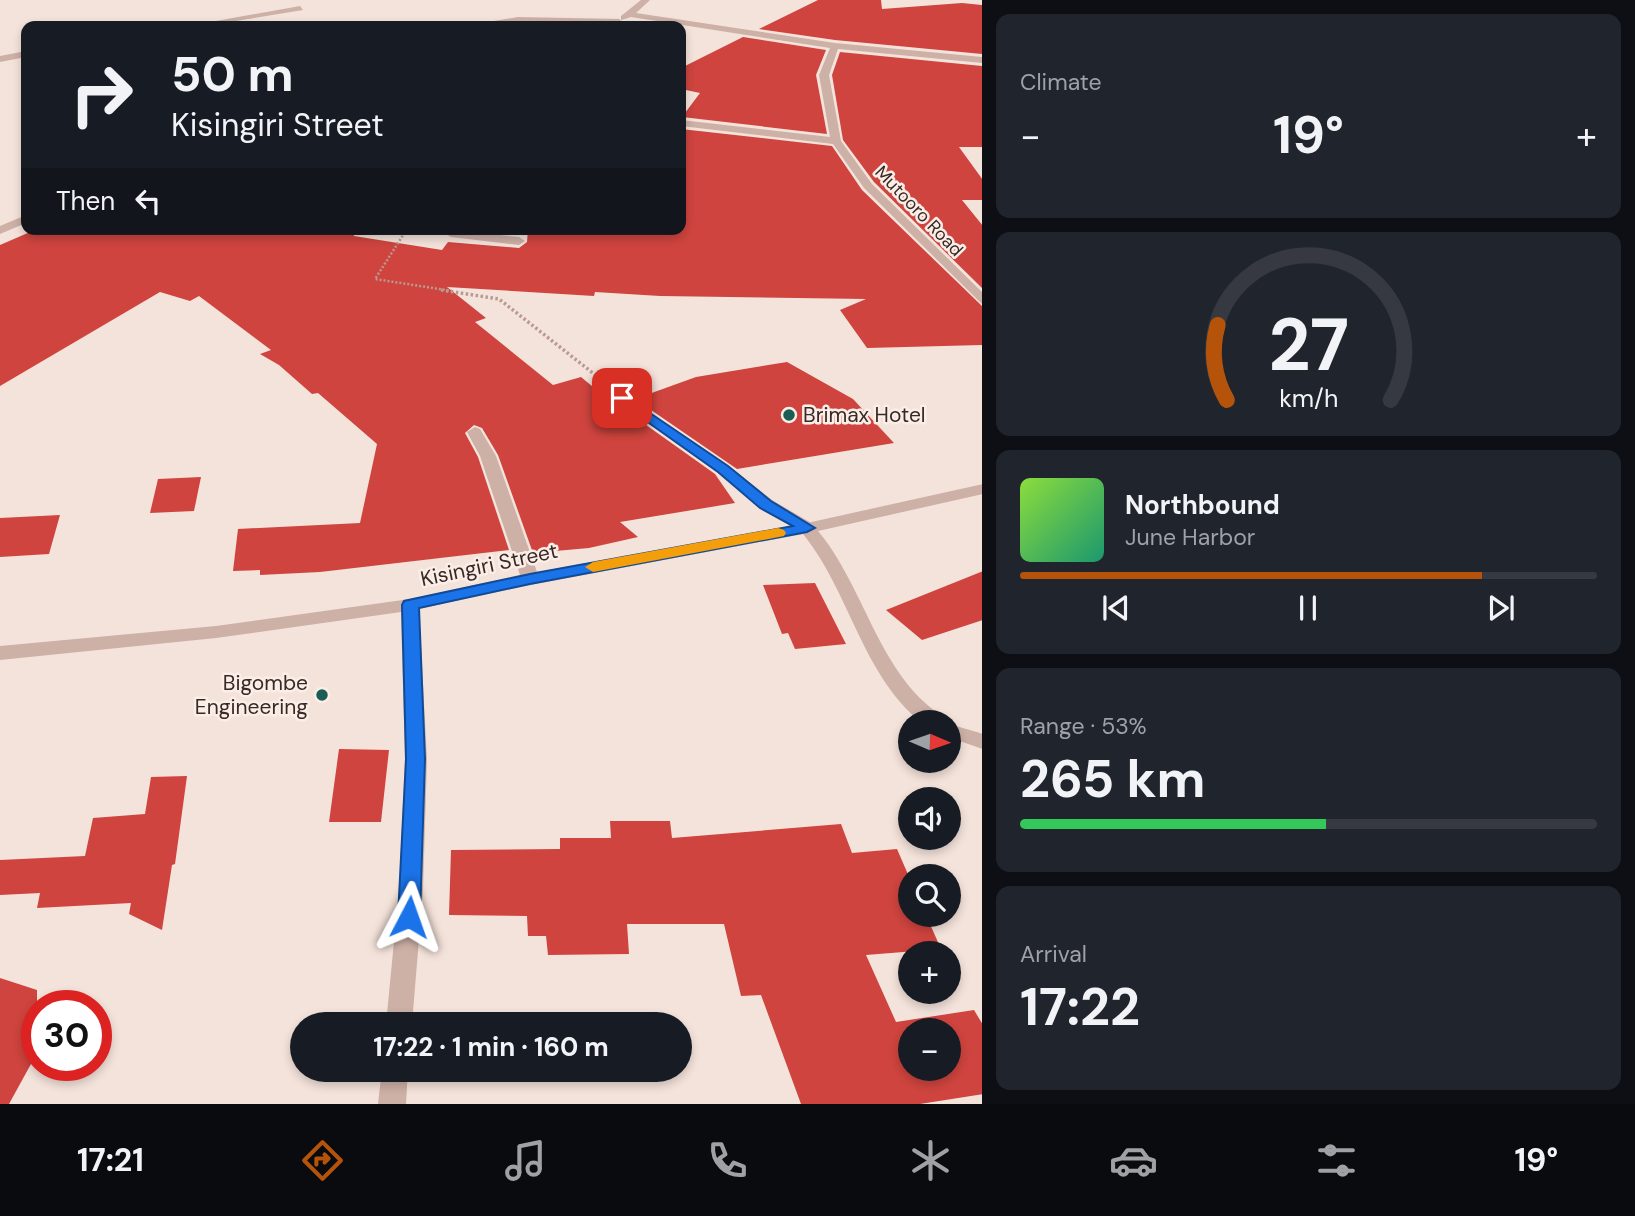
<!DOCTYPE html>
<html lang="en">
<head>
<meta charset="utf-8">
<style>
  :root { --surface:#171b24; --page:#20242c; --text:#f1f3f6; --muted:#9ea1a6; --line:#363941; --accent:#b45309 }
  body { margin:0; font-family:"DM Sans",sans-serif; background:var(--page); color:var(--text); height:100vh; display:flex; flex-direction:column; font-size:26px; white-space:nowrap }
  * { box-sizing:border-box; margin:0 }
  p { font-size:23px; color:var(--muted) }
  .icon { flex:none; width:38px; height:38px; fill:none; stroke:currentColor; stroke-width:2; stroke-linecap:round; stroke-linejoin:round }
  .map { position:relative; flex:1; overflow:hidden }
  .details { display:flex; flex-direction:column; gap:14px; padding:14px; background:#0d0f14; width:653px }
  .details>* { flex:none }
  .top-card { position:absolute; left:21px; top:21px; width:665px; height:214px; border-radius:14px; box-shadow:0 4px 10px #0003; background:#171b24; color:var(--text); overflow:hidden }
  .needle { width:46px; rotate:92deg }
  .buttons { position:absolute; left:898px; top:710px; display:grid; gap:14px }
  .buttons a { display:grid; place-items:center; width:63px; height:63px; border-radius:50%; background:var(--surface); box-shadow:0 4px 10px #0003; font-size:35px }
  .speed { position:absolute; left:21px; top:990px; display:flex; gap:14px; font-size:35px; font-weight:700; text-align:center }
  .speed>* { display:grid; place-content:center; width:91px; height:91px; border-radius:50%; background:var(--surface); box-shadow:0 4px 10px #0003; line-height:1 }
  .speed .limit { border:10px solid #d22; background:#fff; color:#111 }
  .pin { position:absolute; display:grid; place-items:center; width:60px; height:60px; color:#fff; margin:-30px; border-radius:14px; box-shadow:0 4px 10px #0006 }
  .me { position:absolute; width:77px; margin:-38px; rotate:4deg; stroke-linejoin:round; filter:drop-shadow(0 0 5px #0008) }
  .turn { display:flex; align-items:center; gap:24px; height:147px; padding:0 35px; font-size:32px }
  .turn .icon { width:91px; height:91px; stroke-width:2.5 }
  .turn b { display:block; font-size:49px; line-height:60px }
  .then { display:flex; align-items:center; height:66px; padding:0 35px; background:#0003; gap:14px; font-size:26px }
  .big { font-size:52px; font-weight:700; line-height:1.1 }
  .details .card { flex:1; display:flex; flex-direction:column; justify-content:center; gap:10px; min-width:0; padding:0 24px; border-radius:14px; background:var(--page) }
  .details .dial { align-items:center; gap:0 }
  .dial svg { height:182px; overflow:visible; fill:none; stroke:var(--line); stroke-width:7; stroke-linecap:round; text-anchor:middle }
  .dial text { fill:var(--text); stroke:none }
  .song { display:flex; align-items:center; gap:21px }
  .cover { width:84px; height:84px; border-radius:10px; background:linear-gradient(135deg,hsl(90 70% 55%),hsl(160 70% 35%)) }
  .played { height:7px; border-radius:4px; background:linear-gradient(90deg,var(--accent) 80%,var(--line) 80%) }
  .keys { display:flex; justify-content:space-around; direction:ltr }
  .heat { display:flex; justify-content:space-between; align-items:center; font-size:38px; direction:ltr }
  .charge { height:10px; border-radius:5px; background:linear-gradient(90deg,#34c759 53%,var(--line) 0) }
  .trip { position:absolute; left:290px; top:1012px; width:402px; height:70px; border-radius:35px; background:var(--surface); box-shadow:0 4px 10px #0003; font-weight:700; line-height:70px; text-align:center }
  .tabs { display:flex; height:112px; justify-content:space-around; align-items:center; background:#090b0e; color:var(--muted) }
  .tabs .icon { width:49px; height:49px }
  .tabs .active { color:var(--accent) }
  .tabs b { font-size:32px; color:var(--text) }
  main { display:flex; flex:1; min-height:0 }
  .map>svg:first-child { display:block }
</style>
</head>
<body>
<main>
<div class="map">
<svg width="983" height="1104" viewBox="0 0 983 1104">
  <rect width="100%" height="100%" fill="#f4e3db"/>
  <!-- building -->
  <g fill="#cf443e" fill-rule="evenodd">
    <path d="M818,0H881L882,9L962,3L983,5V54L835,40L759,29Z"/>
    <path d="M743,37L826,50L816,75L827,134L682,117L700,93L681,89V68Z"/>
    <path d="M840,52L983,66V147H959L983,180V200H962L983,226V289L874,182L843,140L832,75Z"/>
    <path d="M681,129L832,146L862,190L983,307V345L867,348L840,310L866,299L660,296L595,292L594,296L447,287L486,318L475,322L553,385L581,377L616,406L618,405L715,474L735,503L620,522L638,537L589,548L533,553L498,455L482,428L474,425L465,433L478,457L509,550L320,572L260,575V570L233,571L238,529L360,523L377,444L318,393L312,394L279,365L260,354L271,350L199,296L190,301L160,292L0,386V245L37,229H352L354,236L442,250L448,242L519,248L527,242L528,229H681Z"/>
    <path d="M787,362L853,399L894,443L737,469L635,399L696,377Z"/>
    <path d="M201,477L194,511L150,513L158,479Z"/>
    <path d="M60,515L49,554L0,557V518Z"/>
    <path d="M983,571V620L922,640L886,610Z"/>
    <path d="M815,583L846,644L795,649L788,633L782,634L763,585Z"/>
    <path d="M339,749L389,750L381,822H329Z"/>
    <path d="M187,776L175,864L172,865L162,930L129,914L131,903L37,908L40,893L0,895V860L85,856L93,818L145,814L151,777Z"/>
    <path d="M610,821H670L672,838L841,824L852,853L897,849L910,879V915H926L941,949L866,955L896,1022L974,1010L983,1025V1094L920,1104H801L761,995L741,996L724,924H627L629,954L548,955L546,936H528L527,916L449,915L451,850L560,849V838H611ZM910,1031H948V1069H910Z"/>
    <path d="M0,978L37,990V1053L9,1104H0Z"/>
  </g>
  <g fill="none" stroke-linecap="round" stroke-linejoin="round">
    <!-- path-far1 -->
    <path stroke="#b99990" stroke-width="2.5" stroke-dasharray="2 2" stroke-linecap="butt" d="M407,229L375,279L452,291"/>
    <!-- path -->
    <path stroke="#b99990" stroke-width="3.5" stroke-dasharray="2.5 2.5" stroke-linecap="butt" d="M441,290L499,299L603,381"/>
    <!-- service -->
    <path fill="#cdb0a6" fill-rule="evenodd" d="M622,394L729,466L772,500L813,524L816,528L813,532H801L760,508L717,472L617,401L615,398Z"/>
    <!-- minor -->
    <g fill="#cdb0a6" fill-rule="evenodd">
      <path d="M641,0H650L636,13L835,43L983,57V63L838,49L829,75L841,141L872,184L983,293V305L864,188L833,144L681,126V120L830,137L819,75L830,48L631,17L621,20V16Z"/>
      <path d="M300,6L303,10L206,26H188Z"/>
      <path d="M518,17L619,19L623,22L619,25L518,21L464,26Z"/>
      <path d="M26,51V57L0,62V56Z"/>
      <path d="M26,215V223L0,234V226Z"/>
      <path d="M438,229L519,237L525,241L519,245L451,237Z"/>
      <path d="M475,427L480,429L496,456L537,572L807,523L983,484V494L818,531C864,586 877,667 935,711C938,714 944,720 946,722C956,727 972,730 983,734V749L948,737V723H922C862,675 850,592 803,534L530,585L419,609L427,759L423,890L412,1024H386L399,890L405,759L401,612L216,638L0,660V646L216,626L410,599L520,575L480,456L467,432Z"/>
      <path d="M382,1069H408L406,1104H378Z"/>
    </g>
  </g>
  <!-- route -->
  <path fill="#1a73e8" stroke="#114b97" stroke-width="2" d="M622,394L728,466L771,501L815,528L807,532L530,584L419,608L425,759L420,917L416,923L409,926L401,923L398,917L406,759L402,605L404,601L530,574L793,526L760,508L718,472L618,401V395Z"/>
  <!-- slow -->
  <path fill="#f59e0b" d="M778,528L784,530L786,533L784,536L593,572L585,567L593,562Z"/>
  <!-- markers -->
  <g fill="#1a5d54" stroke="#fbeee7" stroke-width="2.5">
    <circle cx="789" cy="415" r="7"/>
    <circle cx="322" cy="695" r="7"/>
  </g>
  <g text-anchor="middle" stroke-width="5" stroke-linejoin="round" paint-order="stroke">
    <!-- far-street labels -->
    <g font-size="18" fill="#382927" stroke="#fbeee7">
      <text transform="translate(919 211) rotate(46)" y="6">Mutooro Road</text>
    </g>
    <!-- poi labels -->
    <g font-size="21" fill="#382927" stroke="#fbeee7" text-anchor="start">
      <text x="803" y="422">Brimax Hotel</text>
      <text x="308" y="690" text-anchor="end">Bigombe<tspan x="308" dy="24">Engineering</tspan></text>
    </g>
    <!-- street labels -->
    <g font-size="21" fill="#382927" stroke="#fbeee7">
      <text transform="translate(489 565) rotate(-12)" y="7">Kisingiri Street</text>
    </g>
  </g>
</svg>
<div class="buttons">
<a><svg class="needle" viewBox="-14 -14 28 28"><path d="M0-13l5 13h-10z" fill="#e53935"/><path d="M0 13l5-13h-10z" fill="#9ea1a6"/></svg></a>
<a><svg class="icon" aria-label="sound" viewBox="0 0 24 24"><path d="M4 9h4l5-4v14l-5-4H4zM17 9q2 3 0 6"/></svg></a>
<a><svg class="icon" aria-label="search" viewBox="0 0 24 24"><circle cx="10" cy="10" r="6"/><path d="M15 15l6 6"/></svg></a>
<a>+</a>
<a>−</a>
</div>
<div class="speed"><div class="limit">30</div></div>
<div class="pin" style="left:622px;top:398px;background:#d93025"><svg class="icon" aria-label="arrive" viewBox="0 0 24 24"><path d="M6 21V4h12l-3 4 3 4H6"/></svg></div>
<svg class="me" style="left:409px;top:917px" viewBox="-20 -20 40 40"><path d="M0-17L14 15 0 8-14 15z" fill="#1a73e8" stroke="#fff" stroke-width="4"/></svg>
<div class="trip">17:22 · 1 min · 160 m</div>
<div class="top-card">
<div class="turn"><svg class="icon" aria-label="right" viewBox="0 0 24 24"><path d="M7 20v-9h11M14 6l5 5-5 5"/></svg><div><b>50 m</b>Kisingiri Street</div></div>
<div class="then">Then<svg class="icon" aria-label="left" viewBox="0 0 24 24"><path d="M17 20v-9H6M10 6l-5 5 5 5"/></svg></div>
</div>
</div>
<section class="details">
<div class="card"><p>Climate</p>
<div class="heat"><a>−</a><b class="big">19°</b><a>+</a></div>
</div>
<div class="card dial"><svg viewBox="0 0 100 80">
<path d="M14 69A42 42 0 1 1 86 69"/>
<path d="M14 69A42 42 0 0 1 10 36" stroke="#b45309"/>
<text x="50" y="56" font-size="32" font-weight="700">27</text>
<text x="50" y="72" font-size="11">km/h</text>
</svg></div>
<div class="card">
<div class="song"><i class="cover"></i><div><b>Northbound</b><p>June Harbor</p></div></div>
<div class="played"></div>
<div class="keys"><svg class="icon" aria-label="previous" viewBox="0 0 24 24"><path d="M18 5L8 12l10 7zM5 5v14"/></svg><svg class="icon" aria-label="pause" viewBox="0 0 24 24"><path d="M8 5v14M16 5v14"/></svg><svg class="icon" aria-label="next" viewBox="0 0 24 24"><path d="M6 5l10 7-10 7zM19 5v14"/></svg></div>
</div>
<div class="card"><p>Range · 53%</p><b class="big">265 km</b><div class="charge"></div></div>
<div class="card"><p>Arrival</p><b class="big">17:22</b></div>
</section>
</main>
<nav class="tabs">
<b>17:21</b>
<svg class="icon active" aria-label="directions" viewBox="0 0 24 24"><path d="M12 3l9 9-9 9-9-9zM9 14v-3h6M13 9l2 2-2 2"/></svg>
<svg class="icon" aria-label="music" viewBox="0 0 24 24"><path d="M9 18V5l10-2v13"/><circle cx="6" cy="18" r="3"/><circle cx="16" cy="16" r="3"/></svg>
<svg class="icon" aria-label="phone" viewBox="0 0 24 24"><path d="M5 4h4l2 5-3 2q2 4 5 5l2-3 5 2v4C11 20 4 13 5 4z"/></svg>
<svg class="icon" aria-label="climate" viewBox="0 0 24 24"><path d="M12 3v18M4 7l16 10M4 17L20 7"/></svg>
<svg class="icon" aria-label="car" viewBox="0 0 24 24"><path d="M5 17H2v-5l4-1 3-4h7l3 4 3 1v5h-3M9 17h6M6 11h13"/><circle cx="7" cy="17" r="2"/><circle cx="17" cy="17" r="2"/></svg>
<svg class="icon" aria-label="filters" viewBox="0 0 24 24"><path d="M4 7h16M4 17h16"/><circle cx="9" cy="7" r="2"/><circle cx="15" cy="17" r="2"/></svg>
<b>19°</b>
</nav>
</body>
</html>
